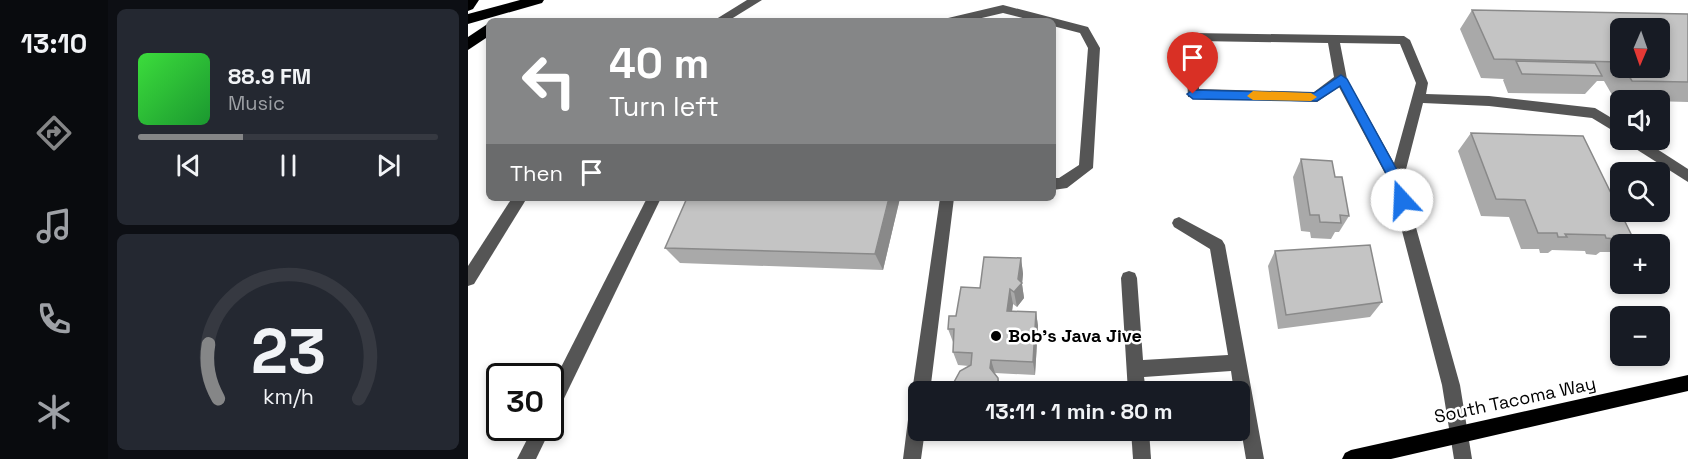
<!DOCTYPE html>
<html lang="en">
<head>
<meta charset="utf-8">
<style>
  :root { --surface:#171b24; --page:#242831; --text:#f1f3f6; --muted:#9ea1a6; --line:#363941; --accent:#858687 }
  body { margin:0; font-family:"Space Grotesk",sans-serif; background:var(--page); color:var(--text); height:100vh; display:flex; flex-direction:column; font-size:22px; white-space:nowrap }
  * { box-sizing:border-box; margin:0 }
  p { font-size:20px; color:var(--muted) }
  .icon { flex:none; width:33px; height:33px; fill:none; stroke:currentColor; stroke-width:2; stroke-linecap:round; stroke-linejoin:round }
  .map { position:relative; flex:1; overflow:hidden }
  .panel { display:flex; flex-direction:column; gap:9px; padding:9px; background:#0d0f14; width:360px }
  .panel>* { flex:none }
  .top-card { position:absolute; left:18px; top:18px; width:570px; height:183px; border-radius:9px; box-shadow:0 3px 9px #0003; background:#858687; color:#fff; overflow:hidden }
  .needle { width:39px; rotate:182deg }
  .fabs { position:absolute; left:1142px; top:18px; display:grid; gap:12px }
  .fabs a { display:grid; place-items:center; width:60px; height:60px; border-radius:9px; background:var(--surface); box-shadow:0 3px 9px #0003; font-size:30px }
  .speed { position:absolute; left:18px; top:363px; display:flex; gap:12px; font-size:30px; font-weight:700; text-align:center }
  .speed>* { display:grid; place-content:center; width:78px; height:78px; border-radius:50%; background:var(--surface); box-shadow:0 3px 9px #0003; line-height:1 }
  .speed .limit { border:3px solid #111; border-radius:9px; background:#fff; color:#111 }
  .pin { position:absolute; display:grid; place-items:center; width:51px; height:51px; color:#fff; margin:-62px -26px; border-radius:50% 50% 50% 0; rotate:-45deg; box-shadow:0 0 6px #0007 }
  .pin .icon { rotate:45deg }
  .me { position:absolute; width:66px; margin:-33px; rotate:340deg; stroke-linejoin:round; filter:drop-shadow(0 0 4px #0008) }
  .turn { display:flex; align-items:center; gap:21px; height:126px; padding:0 24px; font-size:27px }
  .turn .icon { width:78px; height:78px; stroke-width:2.5 }
  .turn b { display:block; font-size:42px; line-height:51px }
  .then { display:flex; align-items:center; height:57px; padding:0 24px; background:#0003; gap:12px; font-size:22px }
  .panel .tile { flex:1; display:flex; flex-direction:column; justify-content:center; gap:9px; min-width:0; padding:0 21px; border-radius:9px; background:var(--page) }
  .panel .dial { align-items:center; gap:0 }
  .dial svg { height:156px; overflow:visible; fill:none; stroke:var(--line); stroke-width:7; stroke-linecap:round; text-anchor:middle }
  .dial text { fill:var(--text); stroke:none }
  .song { display:flex; align-items:center; gap:18px }
  .cover { width:72px; height:72px; border-radius:9px; background:linear-gradient(135deg,hsl(120 70% 55%),hsl(130 70% 35%)) }
  .played { height:6px; border-radius:3px; background:linear-gradient(90deg,var(--accent) 35%,var(--line) 35%) }
  .keys { display:flex; justify-content:space-around; direction:ltr }
  .trip { position:absolute; left:440px; top:381px; width:342px; height:60px; border-radius:9px; background:var(--surface); box-shadow:0 3px 9px #0003; font-weight:700; line-height:60px; text-align:center }
  main { display:flex; flex:1; min-height:0 }
  .tabs { display:flex; flex-direction:column; width:108px; justify-content:space-around; align-items:center; background:#090b0e; color:var(--muted) }
  .tabs .icon { width:42px; height:42px }
  .tabs .current { color:var(--accent) }
  .tabs b { font-size:27px; color:var(--text) }
  .map>svg:first-child { display:block }
</style>
</head>
<body>
<main>
<nav class="tabs">
<b>13:10</b>
<svg class="icon current" aria-label="directions" viewBox="0 0 24 24"><path d="M12 3l9 9-9 9-9-9zM9 14v-3h6M13 9l2 2-2 2"/></svg>
<svg class="icon" aria-label="music" viewBox="0 0 24 24"><path d="M9 18V5l10-2v13"/><circle cx="6" cy="18" r="3"/><circle cx="16" cy="16" r="3"/></svg>
<svg class="icon" aria-label="phone" viewBox="0 0 24 24"><path d="M5 4h4l2 5-3 2q2 4 5 5l2-3 5 2v4C11 20 4 13 5 4z"/></svg>
<svg class="icon" aria-label="climate" viewBox="0 0 24 24"><path d="M12 3v18M4 7l16 10M4 17L20 7"/></svg>
</nav>
<section class="panel">
<div class="tile">
<div class="song"><i class="cover"></i><div><b>88.9 FM</b><p>Music</p></div></div>
<div class="played"></div>
<div class="keys"><svg class="icon" aria-label="previous" viewBox="0 0 24 24"><path d="M18 5L8 12l10 7zM5 5v14"/></svg><svg class="icon" aria-label="pause" viewBox="0 0 24 24"><path d="M8 5v14M16 5v14"/></svg><svg class="icon" aria-label="next" viewBox="0 0 24 24"><path d="M6 5l10 7-10 7zM19 5v14"/></svg></div>
</div>
<div class="tile dial"><svg viewBox="0 0 100 80">
<path d="M14 69A42 42 0 1 1 86 69"/>
<path d="M14 69A42 42 0 0 1 9 41" stroke="#858687"/>
<text x="50" y="56" font-size="32" font-weight="700">23</text>
<text x="50" y="72" font-size="11">km/h</text>
</svg></div>
</section>
<div class="map">
<svg width="1220" height="459" viewBox="0 0 1220 459">
  <rect width="100%" height="100%" fill="#fff"/>
  <g fill="none" stroke-linecap="round" stroke-linejoin="round">
    <!-- minor -->
    <g fill="#555" fill-rule="evenodd">
      <path d="M279,0H294L260,21H245Z"/>
      <path d="M535,5L620,27L632,48L625,168L599,188L585,190V178H591L611,165L620,48L612,33L585,26V21H566L535,13L501,21H478L480,18Z"/>
      <path d="M723,33L936,36L942,40L960,83L958,94L1021,96L1127,108L1152,123V135L1124,118L1021,106L955,103L935,181L992,385L1004,459H986L974,385L921,181L871,87L849,102L720,97L717,37ZM729,41L860,43L866,77L846,92L731,89ZM872,43L932,44L948,83L926,163L879,79Z"/>
      <path d="M1158,140H1175L1220,169V182L1160,144Z"/>
      <path d="M44,198H59L6,284L0,286V266Z"/>
      <path d="M179,198H193L88,415L82,417V389Z"/>
      <path d="M472,198H486L462,392H450V399L444,392Z"/>
      <path d="M711,217L754,240L757,245L796,459H778L771,418V392H766L763,371L676,377L678,392H660L653,278L655,273L661,271L667,273L669,278L675,360L760,355L742,249L706,227L704,223L706,219Z"/>
      <path d="M450,403V430H457L453,459H435L441,412L444,406Z"/>
      <path d="M82,427L83,428L68,459H49L65,428Z"/>
      <path d="M663,430H681L683,459H665Z"/>
    </g>
    <!-- major -->
    <path fill="#000" fill-rule="evenodd" d="M1220,375V391L923,459H874L877,453L883,450Z"/>
    <!-- highway -->
    <g fill="#000" fill-rule="evenodd">
      <path d="M0,0H11L5,9L0,11Z"/>
      <path d="M52,0H76L74,3L0,24V14Z"/>
      <path d="M21,23V36L0,50V37Z"/>
    </g>
  </g>
  <!-- wall -->
  <g fill="#a9a9a9" fill-rule="evenodd">
    <path d="M1004,10L1220,14V102L1147,100L1136,81H1129L1117,94L1040,93L1035,80L1036,79L1013,78L992,29ZM1152,28L1191,68H1152Z"/>
    <path d="M1003,133L1164,236L1143,252H1132L1128,255L1118,254L1117,251L1084,250L1080,253H1072L1071,249H1053L1041,217L1013,216L990,151Z"/>
    <path d="M833,159L867,177L881,216L871,232H867L863,239L843,238L842,232L833,231L825,177Z"/>
    <path d="M432,198L415,270L212,263L197,248Z"/>
    <path d="M807,251L914,302L902,317L810,329L800,266Z"/>
    <path d="M553,258L555,274L554,284L556,298L549,307L545,304L544,311L568,312L570,326L567,375L527,373L530,378L533,390L501,366L490,365L485,352V342L480,329L488,316L512,288Z"/>
  </g>
  <!-- shaded-wall -->
  <g fill="#898989">
    <path d="M421,198H432L415,270L407,254Z"/>
    <path d="M553,258L555,274L554,284L556,298L549,307L546,292Z"/>
    <path d="M542,289L545,304L542,325L539,311Z"/>
    <path d="M568,312L570,326L567,375L565,362Z"/>
    <path d="M523,360L527,373L522,368Z"/>
    <path d="M530,378L533,390V392H530Z"/>
  </g>
  <!-- building -->
  <g fill="#c4c4c4" stroke="#898989" stroke-width="1.5">
    <path d="M1004,10L1220,14V82L1164,81L1156,68H1191V28H1152V62L1026,59Z"/>
    <path d="M1048,61L1127,63L1134,76L1054,74Z"/>
    <path d="M1003,133L1115,136L1164,236H1146L1148,239L1138,238L1137,235L1097,234L1099,237H1090L1089,233H1070L1057,200L1028,199Z"/>
    <path d="M833,159L864,161L867,177H874L881,216L872,215L873,223L852,222L851,215H842Z"/>
    <path d="M219,198H421L407,254L197,248Z"/>
    <path d="M902,245L914,302L818,315L807,251Z"/>
    <path d="M516,257L553,258L550,279L554,283L546,292L542,289L539,311L568,312L565,362L523,360L522,368L530,378V392H485V384L492,371L503,365L504,353L485,352L486,329H480L481,316H488L493,287L512,288Z"/>
  </g>
  <!-- route -->
  <path fill="#1a73e8" stroke="#114b97" stroke-width="1.5" d="M873,75L879,79L935,181L940,200L938,204H929L922,181L872,86L849,101L725,99L719,94L725,90L846,93Z"/>
  <!-- slow -->
  <path fill="#f59e0b" d="M785,91L843,93L849,97L843,101L785,100L779,96Z"/>
  <!-- markers -->
  <circle fill="#000" stroke="#fff" stroke-width="2" cx="528" cy="336" r="6"/>
  <g text-anchor="middle" stroke-width="5" stroke-linejoin="round" paint-order="stroke">
    <!-- poi labels -->
    <g font-size="18" font-weight="bold" fill="#000" stroke="#fff" text-anchor="start">
      <text x="540" y="342">Bob's Java Jive</text>
    </g>
    <!-- street labels -->
    <g font-size="18" fill="#000" stroke="#fff">
      <text transform="translate(1047 400) rotate(-12)" y="6">South Tacoma Way</text>
    </g>
  </g>
</svg>
<div class="fabs">
<a><svg class="needle" viewBox="-14 -14 28 28"><path d="M0-13l5 13h-10z" fill="#e53935"/><path d="M0 13l5-13h-10z" fill="#9ea1a6"/></svg></a>
<a><svg class="icon" aria-label="sound" viewBox="0 0 24 24"><path d="M4 9h4l5-4v14l-5-4H4zM17 9q2 3 0 6"/></svg></a>
<a><svg class="icon" aria-label="search" viewBox="0 0 24 24"><circle cx="10" cy="10" r="6"/><path d="M15 15l6 6"/></svg></a>
<a>+</a>
<a>−</a>
</div>
<div class="speed"><div class="limit">30</div></div>
<div class="pin" style="left:725px;top:94px;background:#d93025"><svg class="icon" aria-label="arrive" viewBox="0 0 24 24"><path d="M6 21V4h12l-3 4 3 4H6"/></svg></div>
<svg class="me" style="left:934px;top:200px" viewBox="-20 -20 40 40"><circle r="19" fill="#fff"/><path d="M0-13L10 11 0 6-10 11z" fill="#1a73e8"/></svg>
<div class="trip">13:11 · 1 min · 80 m</div>
<div class="top-card">
<div class="turn"><svg class="icon" aria-label="left" viewBox="0 0 24 24"><path d="M17 20v-9H6M10 6l-5 5 5 5"/></svg><div><b>40 m</b>Turn left</div></div>
<div class="then">Then<svg class="icon" aria-label="arrive" viewBox="0 0 24 24"><path d="M6 21V4h12l-3 4 3 4H6"/></svg></div>
</div>
</div>
</main>
</body>
</html>
